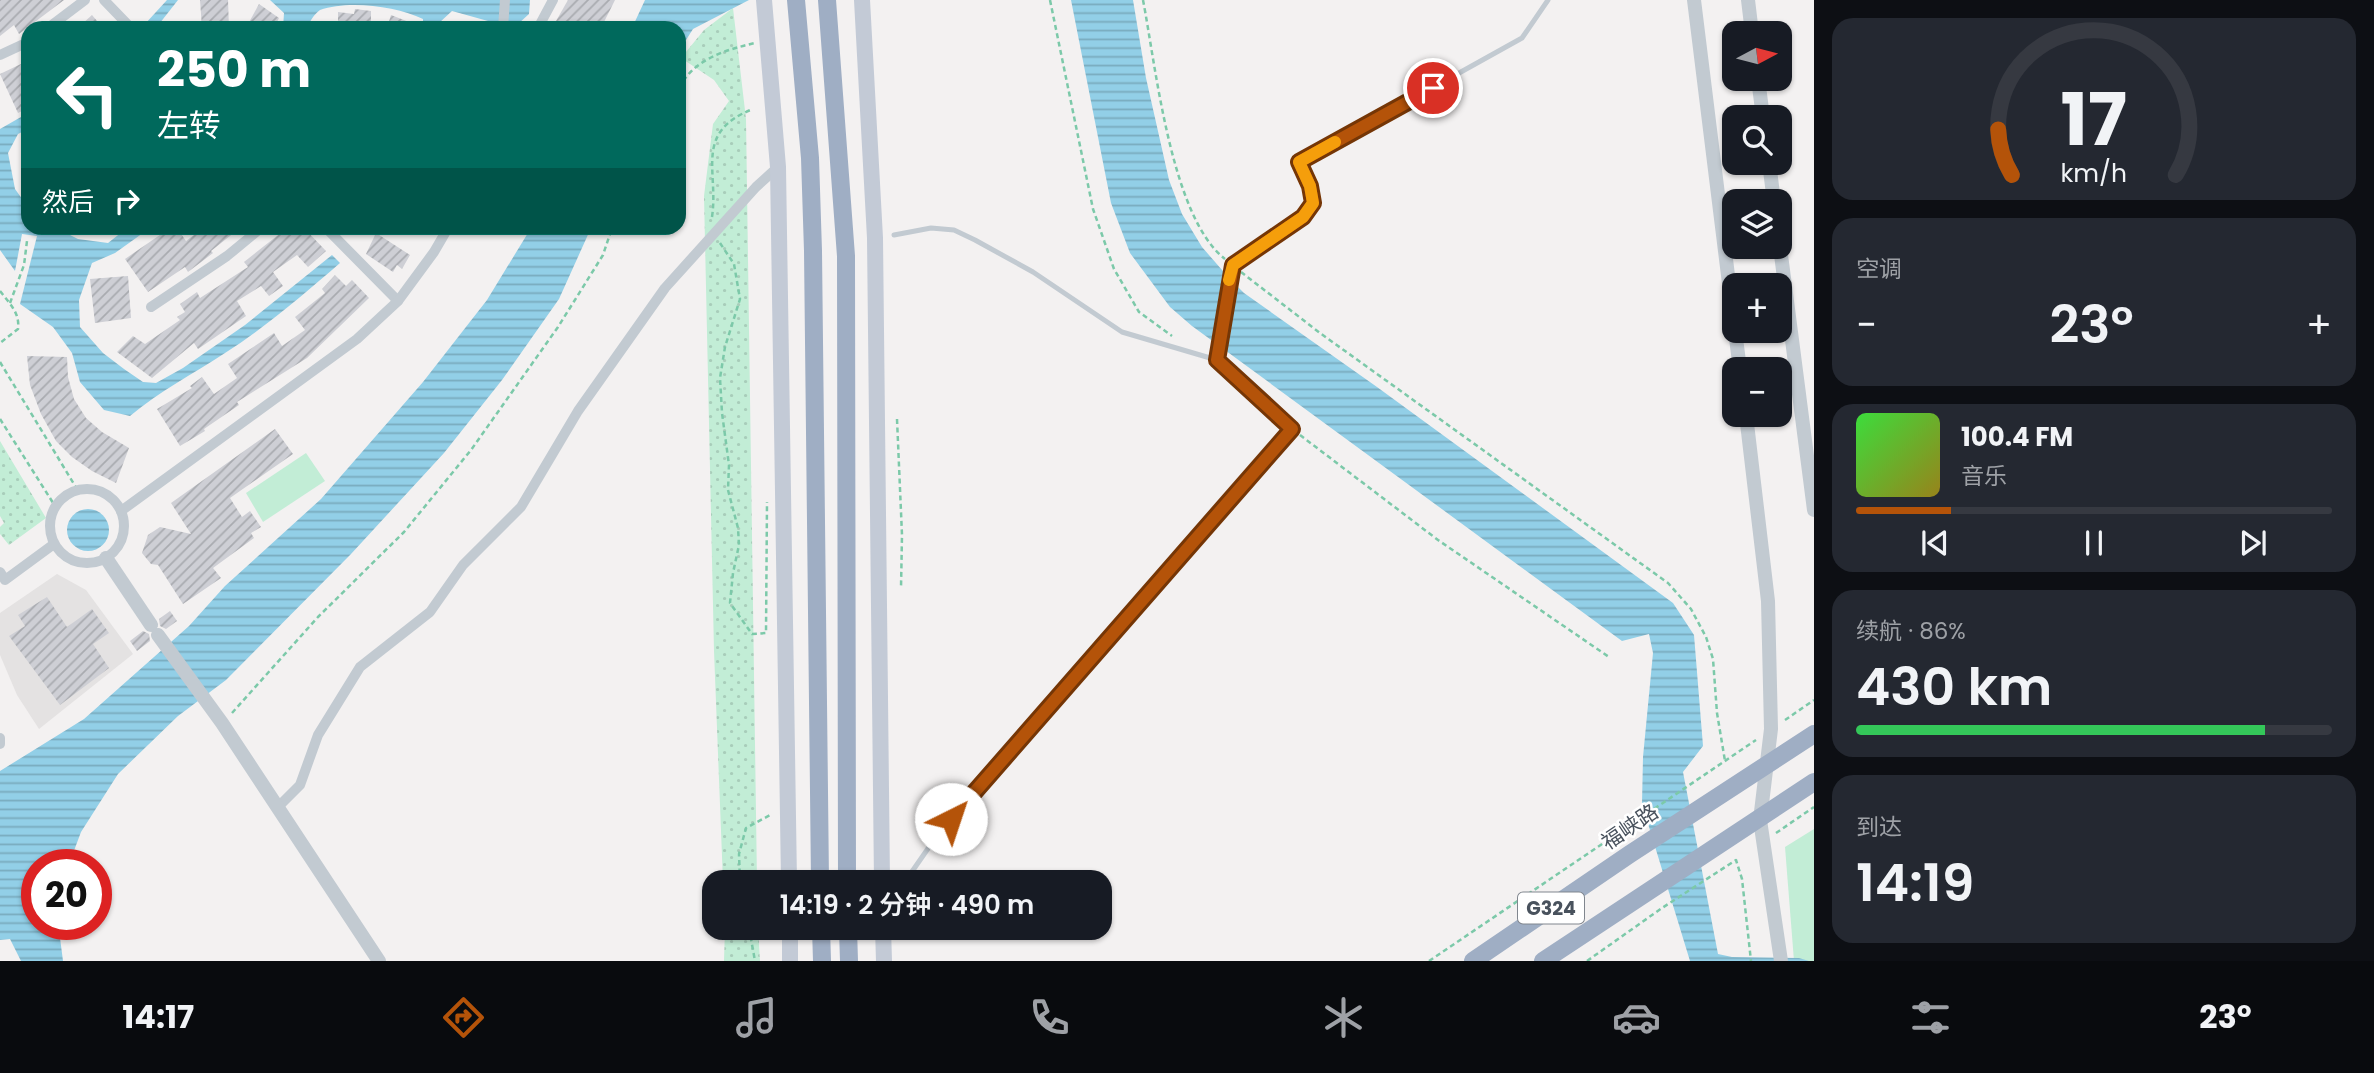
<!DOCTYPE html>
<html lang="zh">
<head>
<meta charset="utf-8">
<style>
  :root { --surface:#171b24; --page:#242831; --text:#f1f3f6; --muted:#9ea1a6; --line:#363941; --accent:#b45309 }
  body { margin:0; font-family:Poppins,"Noto Sans SC",sans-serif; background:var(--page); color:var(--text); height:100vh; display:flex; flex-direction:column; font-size:26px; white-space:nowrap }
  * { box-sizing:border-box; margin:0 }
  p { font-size:23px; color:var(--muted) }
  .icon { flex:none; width:38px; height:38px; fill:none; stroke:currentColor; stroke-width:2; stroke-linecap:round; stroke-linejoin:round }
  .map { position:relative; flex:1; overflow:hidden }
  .sheet { display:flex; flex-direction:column; gap:18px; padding:18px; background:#0d0f14; width:560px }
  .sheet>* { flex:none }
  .guide { position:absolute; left:21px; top:21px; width:665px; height:214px; border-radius:21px; box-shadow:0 2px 5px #0004; background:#00695c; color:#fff; overflow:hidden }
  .needle { width:46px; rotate:83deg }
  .fabs { position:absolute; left:1722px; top:21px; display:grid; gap:14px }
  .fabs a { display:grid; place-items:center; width:70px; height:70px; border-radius:14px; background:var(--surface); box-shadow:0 2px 5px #0004; font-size:35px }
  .speed { position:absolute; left:21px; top:849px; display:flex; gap:14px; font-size:35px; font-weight:700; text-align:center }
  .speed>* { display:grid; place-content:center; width:91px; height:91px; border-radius:50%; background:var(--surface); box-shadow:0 2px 5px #0004; line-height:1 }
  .speed .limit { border:10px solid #d22; background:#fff; color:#111 }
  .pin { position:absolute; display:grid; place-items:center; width:60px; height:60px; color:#fff; margin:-30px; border:4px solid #fff; border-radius:50%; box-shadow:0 2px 7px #0007 }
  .me { position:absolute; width:77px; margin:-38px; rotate:41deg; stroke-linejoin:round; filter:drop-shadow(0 0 5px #0008) }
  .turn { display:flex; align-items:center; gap:24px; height:147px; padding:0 21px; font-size:32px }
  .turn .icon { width:91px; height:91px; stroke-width:2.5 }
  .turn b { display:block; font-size:49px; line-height:60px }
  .then { display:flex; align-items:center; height:66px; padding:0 21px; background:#0003; gap:14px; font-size:26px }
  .big { font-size:52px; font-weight:600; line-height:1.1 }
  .sheet .tile { flex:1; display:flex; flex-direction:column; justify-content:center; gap:10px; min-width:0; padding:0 24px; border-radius:21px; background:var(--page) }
  .sheet .dial { align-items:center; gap:0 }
  .dial svg { height:182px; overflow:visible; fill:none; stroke:var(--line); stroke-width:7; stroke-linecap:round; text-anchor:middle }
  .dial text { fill:var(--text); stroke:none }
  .song { display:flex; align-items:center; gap:21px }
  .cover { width:84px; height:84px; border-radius:10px; background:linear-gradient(135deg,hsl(120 70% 55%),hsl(50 70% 35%)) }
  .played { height:7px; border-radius:4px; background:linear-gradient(90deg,var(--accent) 20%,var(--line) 20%) }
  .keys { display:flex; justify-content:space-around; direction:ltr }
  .heat { display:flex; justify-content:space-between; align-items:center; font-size:38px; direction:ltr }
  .charge { height:10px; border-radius:5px; background:linear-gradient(90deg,#34c759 86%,var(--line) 0) }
  .trip { position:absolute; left:702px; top:870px; width:410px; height:70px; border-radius:21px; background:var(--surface); box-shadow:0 2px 5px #0004; font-weight:600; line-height:70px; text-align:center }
  .menu { display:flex; height:112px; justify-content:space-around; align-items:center; background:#090b0e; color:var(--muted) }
  .menu .icon { width:49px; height:49px }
  .menu .active { color:var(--accent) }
  .menu b { font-size:32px; color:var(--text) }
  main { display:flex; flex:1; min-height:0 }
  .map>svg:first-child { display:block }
</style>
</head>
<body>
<main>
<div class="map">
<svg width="1814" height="961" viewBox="0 0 1814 961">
  <defs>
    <pattern id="grass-dots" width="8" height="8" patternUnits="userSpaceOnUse" patternTransform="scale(1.75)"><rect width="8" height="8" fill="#c2edd6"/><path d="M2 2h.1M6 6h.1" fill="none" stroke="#a8cdba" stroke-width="1.8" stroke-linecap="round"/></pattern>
    <pattern id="water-rules" width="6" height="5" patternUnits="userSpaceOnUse" patternTransform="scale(1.75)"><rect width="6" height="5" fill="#92cfe7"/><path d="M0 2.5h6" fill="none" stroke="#79abbe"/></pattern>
    <pattern id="building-hatch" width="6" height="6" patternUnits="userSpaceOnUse" patternTransform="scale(1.75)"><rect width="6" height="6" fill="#cecfd5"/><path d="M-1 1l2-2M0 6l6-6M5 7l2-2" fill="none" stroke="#a9abb0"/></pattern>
  </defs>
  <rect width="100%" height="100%" fill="#f3f1f1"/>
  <!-- education -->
  <path fill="#e4e2e2" d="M57,574L86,590L133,654L39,729L17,695L0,655V613Z"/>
  <!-- grass -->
  <g fill="url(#grass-dots)">
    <path d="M733,8L746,119L757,882H723L714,651L704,196L713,124L729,101L714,80L681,58L704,30Z"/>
    <path d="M0,441L46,518L9,545L0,534V527L4,523L0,516Z"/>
    <path d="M725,928H758L760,961H724Z"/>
  </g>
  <!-- green -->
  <g fill="#c2edd6">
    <path d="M306,453L325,481L263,522L246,493Z"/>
    <path d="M1814,829V961H1794L1785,847Z"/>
  </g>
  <!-- water -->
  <g fill="url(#water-rules)">
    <path d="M167,0H178L156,28H148L145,24Z"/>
    <path d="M270,0H530L529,14L518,24L488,21L452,11L439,23L438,28H423V19C396,6 348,0 320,10C314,14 310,22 306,28H283L284,13Z"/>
    <path d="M645,0H749L693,29L679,51V28H632Z"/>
    <path d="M1071,0H1133L1146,78L1169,180L1182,214L1202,247L1229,278L1244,293L1377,387L1673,603L1694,635L1703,746L1683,772L1718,954L1732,957L1799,958L1809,961H1690L1642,804L1643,757L1653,653L1649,634L1622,641L1192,326L1170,307L1130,253L1111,203Z"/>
    <path d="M28,113V129L18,134L8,153L15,189L28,207V228H56L78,239L108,243L127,228H150L115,253L92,263L79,300L80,327L103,353L124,369L143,382L156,383L183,368L245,325L332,255L340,263C304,294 266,327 225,353C193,374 160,391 130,416L104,410L80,382L72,353L53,327L20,304L37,236L22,234L15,271L0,250V129Z"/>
    <path d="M531,228H591L559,299L502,380L444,453L351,554L226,680L178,716L118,774L81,832L69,864H37V924H61L59,930L63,961H21L10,939L0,940V771L84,719L189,626L225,586L321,499L423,382L487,300Z"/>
    <circle cx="88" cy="530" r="21"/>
  </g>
  <!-- building -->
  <g fill="url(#building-hatch)">
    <path d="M0,0H64L19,34L14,25L0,36Z"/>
    <path d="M200,0H228L229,28H202Z"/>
    <path d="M568,0H615L601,28H552Z"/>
    <path d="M259,4L279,18L274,28H246Z"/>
    <path d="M355,9L371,11V28H338V12L354,14Z"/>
    <path d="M92,15L103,28H78Z"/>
    <path d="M391,15L422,27V28H387Z"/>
    <path d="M23,63L28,73V108L18,113L0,74Z"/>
    <path d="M170,228H177L186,241L203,228H240L211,251L213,253L188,272L185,267L148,292L125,259Z"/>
    <path d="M287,228H304L326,251L308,267L297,255L273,272L283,286L269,296L261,286L237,301L246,316L198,349L194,343L152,378L117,352L133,336L145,344L180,320L177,317L185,312L180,304L197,292L200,298L248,267L244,262Z"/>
    <path d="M376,233L410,255L402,269L397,265L393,272L366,254Z"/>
    <path d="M335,275L346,286L352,280L369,298L307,358L237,402L239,405L204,429L205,431L180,446L157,409L192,388L190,386L202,377L214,394L237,378L228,364L274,333L282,346L305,330L295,317L325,293L322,289Z"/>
    <path d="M128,276L131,318L95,323L90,279Z"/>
    <path d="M27,356L67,357L68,377L74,399L86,418L102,432L129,448L116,483L92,471L72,457L56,441L41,414L30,385Z"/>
    <path d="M275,429L293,454L230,498L242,517L250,511L261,527L251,533L254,538L213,568L221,578L183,604L158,565L151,564L142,553L148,535L160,527L191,534L171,503Z"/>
    <path d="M47,597L67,627L92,609L109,633L93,644L109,668L60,705L9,636L25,626L18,615Z"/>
    <path d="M170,611L177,621L166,629L160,626L159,619Z"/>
    <path d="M143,631L149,634L150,641L137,651L130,641Z"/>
  </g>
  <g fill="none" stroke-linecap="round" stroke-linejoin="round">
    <!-- path -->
    <g stroke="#7cc9a9" stroke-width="2.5" stroke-dasharray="5 3.5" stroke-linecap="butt">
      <path d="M1050,0L1093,209L1114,269L1139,312L1172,336"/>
      <path d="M1143,0C1156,67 1171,217 1225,259"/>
      <path d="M679,88C694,59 725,50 755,43"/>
      <path d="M712,217C719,171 693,132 753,109"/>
      <path d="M720,243L734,264L740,299L725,347L720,378L722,413L729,465L728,490L738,528L739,545L733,573L730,603L752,634L766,633L767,502"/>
      <path d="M1241,272L1320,333L1668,583L1691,609L1706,637L1713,659L1717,713L1725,761"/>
      <path d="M0,291C10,304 20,313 18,329L0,343"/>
      <path d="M10,303L24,265L27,241"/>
      <path d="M0,362L77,489"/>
      <path d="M0,419L55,506"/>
      <path d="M897,419L902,535L901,588"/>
      <path d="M1300,435L1438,540L1609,657"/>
      <path d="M232,713L318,617L404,532L471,450L558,327L603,255L612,228"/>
      <path d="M1785,720L1814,700"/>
      <path d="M1776,833L1814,807"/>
      <path d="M740,882L739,854L746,828L772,814"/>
      <path d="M749,928L755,961"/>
      <path d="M1429,961L1756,740"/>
      <path d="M1587,961L1662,908L1736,860L1742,879L1751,961"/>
    </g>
    <!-- service -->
    <g stroke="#c2cad1" stroke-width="5">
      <path d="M894,235L931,228L954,230L975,240L1033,272L1122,332L1217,360L1292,429L936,837L911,873L899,882"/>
      <path d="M1217,360L1232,265L1303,217L1313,203L1310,186L1299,162L1522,38L1548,0"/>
    </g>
    <!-- minor -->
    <g stroke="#c2cad1" stroke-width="10">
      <path d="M104,0L131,28"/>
      <path d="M48,28L85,0"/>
      <path d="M503,28L505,0"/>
      <path d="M538,28L553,0"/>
      <path d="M0,55L28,42"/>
      <path d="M326,228L398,301"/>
      <path d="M151,307L227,256L261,228"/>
      <circle cx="87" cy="526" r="37"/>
      <path d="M121,511L357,339L398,301L434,252L448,228"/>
      <path d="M0,572L5,580L54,544"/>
      <path d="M0,738V744"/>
      <path d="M278,807L300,785L318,735L360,667L430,612L463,565L521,507L578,411L665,288L756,187L778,167"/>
    </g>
    <!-- tertiary -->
    <g stroke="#c2cad1" stroke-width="14">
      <path d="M1694,0L1734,324"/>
      <path d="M1748,0L1752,33"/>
      <path d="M1758,79L1763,117"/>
      <path d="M1769,163L1774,201"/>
      <path d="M1780,247L1814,510"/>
      <path d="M1735,331L1740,369"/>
      <path d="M1746,415L1768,601L1771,729L1760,820L1781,961"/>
      <path d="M106,558L151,625"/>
      <path d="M158,635L222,723L379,961"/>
    </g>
    <!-- secondary -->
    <g stroke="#c3cad6" stroke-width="16">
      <path d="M764,0L778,167L789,882"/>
      <path d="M862,0L875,238L882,882"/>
      <path d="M790,928V961"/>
      <path d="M883,928L884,961"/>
    </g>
    <!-- trunk -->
    <g stroke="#9faec4" stroke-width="18">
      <path d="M796,0L810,158L813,251L820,882"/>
      <path d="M827,0L846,256L847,882"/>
      <path d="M821,928L822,961"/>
      <path d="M848,928L849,961"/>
      <path d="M1473,961L1630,854L1814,734"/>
      <path d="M1543,961L1814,782"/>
    </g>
  </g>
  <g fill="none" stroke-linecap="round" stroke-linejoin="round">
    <!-- route casing -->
    <g stroke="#753606" stroke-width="18">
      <path id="route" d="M951,819L1292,429L1217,360L1233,265L1303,217L1313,203L1310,186L1299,162L1433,88"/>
    </g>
    <!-- route -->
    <use href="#route" stroke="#b45309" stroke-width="12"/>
    <!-- slow -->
    <path stroke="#f59e0b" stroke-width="12" d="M1229,280L1233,265L1303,217L1313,203L1310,186L1299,162L1335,142"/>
  </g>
  <g text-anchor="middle" stroke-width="5" stroke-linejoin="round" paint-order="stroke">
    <!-- shield labels -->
    <rect fill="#fff" stroke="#80868e" stroke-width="2" x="1518" y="892.5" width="66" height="31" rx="5"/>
    <g font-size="19" font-weight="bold" fill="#49525d">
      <text x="1551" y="915">G324</text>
    </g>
    <!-- street labels -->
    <g font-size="21" fill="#49525d" stroke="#fff">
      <text transform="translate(1630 827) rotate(-34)" y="7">福峡路</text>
    </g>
  </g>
</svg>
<div class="fabs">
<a><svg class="needle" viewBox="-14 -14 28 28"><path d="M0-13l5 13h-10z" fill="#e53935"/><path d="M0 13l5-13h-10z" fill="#9ea1a6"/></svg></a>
<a><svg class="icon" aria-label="search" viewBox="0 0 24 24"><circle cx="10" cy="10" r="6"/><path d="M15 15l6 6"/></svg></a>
<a><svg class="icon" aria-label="layers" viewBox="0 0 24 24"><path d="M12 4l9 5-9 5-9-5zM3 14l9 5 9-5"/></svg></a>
<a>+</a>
<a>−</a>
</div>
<div class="speed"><div class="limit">20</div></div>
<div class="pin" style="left:1433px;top:88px;background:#d93025"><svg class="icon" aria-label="arrive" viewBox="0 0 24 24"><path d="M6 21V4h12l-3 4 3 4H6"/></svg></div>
<svg class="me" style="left:951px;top:819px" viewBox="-20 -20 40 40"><circle r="19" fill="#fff"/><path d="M0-13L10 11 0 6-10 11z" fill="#b45309"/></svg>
<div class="trip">14:19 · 2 分钟 · 490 m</div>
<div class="guide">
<div class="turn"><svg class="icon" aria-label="left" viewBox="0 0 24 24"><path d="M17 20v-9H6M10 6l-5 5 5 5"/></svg><div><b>250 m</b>左转</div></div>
<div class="then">然后<svg class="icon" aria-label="right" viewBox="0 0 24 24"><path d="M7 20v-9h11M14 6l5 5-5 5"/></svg></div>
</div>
</div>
<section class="sheet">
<div class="tile dial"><svg viewBox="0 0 100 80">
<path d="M14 69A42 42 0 1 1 86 69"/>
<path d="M14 69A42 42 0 0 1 8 49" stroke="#b45309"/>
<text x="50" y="56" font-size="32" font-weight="700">17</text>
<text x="50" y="72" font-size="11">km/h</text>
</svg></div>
<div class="tile"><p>空调</p>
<div class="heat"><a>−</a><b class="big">23°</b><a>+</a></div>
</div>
<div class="tile">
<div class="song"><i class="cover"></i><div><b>100.4 FM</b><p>音乐</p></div></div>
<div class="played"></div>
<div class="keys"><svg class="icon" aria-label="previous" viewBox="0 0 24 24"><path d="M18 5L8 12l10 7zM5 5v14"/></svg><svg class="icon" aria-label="pause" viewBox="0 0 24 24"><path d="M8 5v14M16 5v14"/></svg><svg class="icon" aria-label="next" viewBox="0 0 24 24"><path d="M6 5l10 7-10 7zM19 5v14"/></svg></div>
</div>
<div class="tile"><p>续航 · 86%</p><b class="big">430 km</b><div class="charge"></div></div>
<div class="tile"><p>到达</p><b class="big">14:19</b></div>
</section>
</main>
<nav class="menu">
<b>14:17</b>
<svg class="icon active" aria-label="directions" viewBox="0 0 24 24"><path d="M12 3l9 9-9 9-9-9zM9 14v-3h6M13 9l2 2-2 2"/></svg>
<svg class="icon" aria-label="music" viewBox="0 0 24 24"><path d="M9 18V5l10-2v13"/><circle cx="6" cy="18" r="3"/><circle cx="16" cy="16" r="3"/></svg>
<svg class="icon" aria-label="phone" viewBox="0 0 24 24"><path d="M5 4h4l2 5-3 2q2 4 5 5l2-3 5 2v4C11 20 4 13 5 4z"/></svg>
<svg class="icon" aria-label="climate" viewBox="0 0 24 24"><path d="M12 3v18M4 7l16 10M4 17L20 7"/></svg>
<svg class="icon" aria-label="car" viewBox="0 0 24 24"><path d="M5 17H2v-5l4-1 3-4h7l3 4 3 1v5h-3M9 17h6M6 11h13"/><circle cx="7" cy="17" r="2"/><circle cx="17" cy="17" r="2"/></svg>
<svg class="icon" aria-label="filters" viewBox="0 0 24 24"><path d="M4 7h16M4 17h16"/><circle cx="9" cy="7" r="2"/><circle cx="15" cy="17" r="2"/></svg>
<b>23°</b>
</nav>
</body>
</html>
